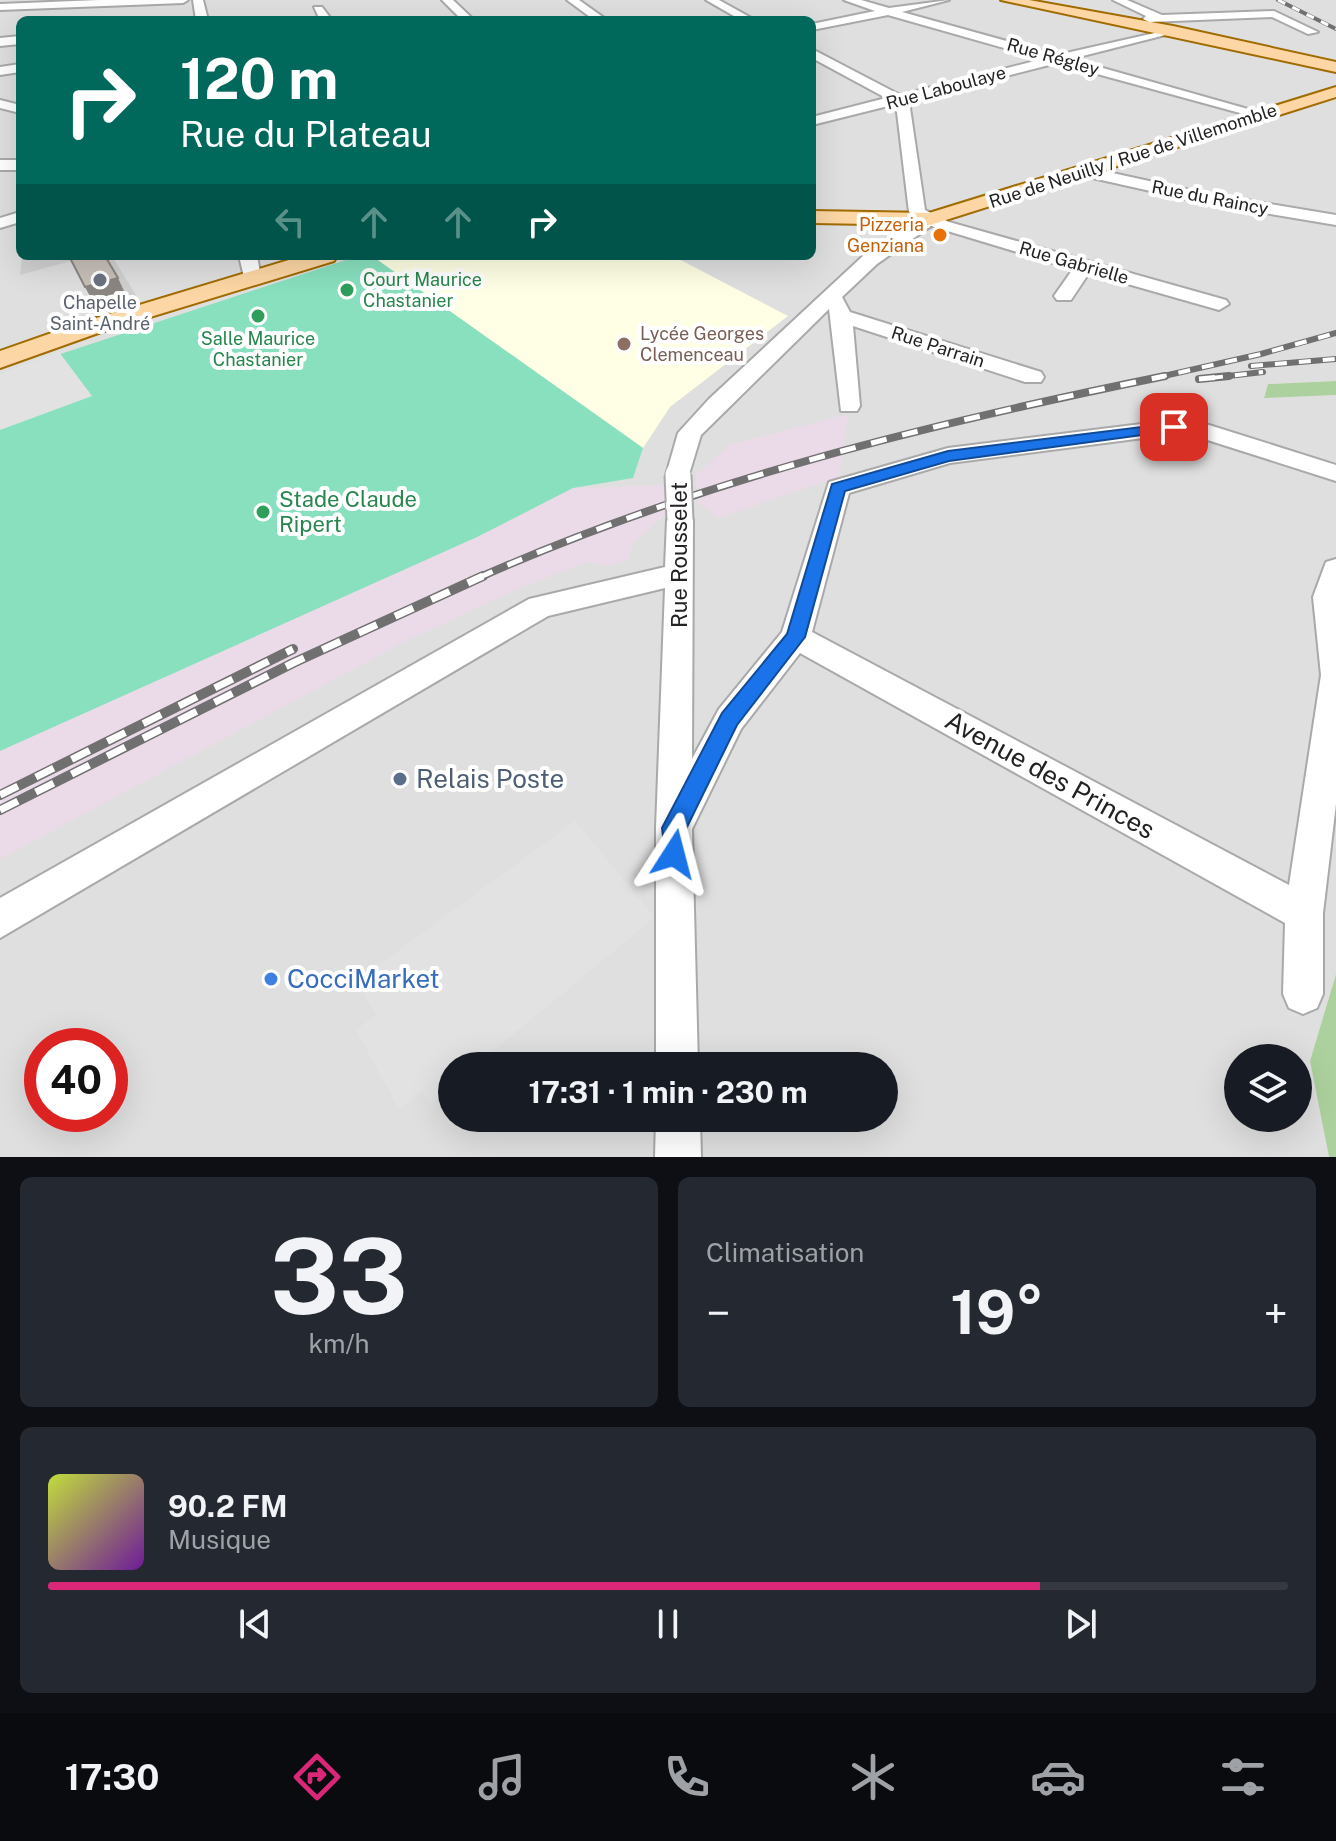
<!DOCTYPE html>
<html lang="fr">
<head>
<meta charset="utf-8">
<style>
  :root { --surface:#171b24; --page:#242831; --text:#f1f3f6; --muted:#9ea1a6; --line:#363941; --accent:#db2777 }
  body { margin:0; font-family:"Public Sans",sans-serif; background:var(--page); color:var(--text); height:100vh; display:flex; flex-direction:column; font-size:30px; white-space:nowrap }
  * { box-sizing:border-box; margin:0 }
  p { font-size:26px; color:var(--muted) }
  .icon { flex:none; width:44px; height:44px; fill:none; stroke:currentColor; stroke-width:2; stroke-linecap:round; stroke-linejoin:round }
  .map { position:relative; height:1157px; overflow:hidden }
  .drawer { display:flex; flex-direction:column; gap:20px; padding:20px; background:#0d0f14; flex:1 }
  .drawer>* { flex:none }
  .hud { position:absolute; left:16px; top:16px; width:800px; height:244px; border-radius:12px; box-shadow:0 8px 32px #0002; background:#00695c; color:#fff; overflow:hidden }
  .controls { position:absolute; left:1224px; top:1044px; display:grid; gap:16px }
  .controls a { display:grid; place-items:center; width:88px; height:88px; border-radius:50%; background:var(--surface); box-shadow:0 8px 32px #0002; font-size:40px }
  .speed { position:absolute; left:24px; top:1028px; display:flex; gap:16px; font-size:40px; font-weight:700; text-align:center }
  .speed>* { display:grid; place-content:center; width:104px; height:104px; border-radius:50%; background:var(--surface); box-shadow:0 8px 32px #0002; line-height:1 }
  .speed .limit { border:12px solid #d22; background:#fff; color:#111 }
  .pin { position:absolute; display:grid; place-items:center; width:68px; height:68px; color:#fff; margin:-34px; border-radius:16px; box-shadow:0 4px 12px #0006 }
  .me { position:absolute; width:88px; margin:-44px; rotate:9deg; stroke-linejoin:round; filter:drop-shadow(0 0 6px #0008) }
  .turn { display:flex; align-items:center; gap:28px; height:168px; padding:0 32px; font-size:36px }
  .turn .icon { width:104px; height:104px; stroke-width:2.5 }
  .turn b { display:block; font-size:56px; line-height:68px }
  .lanes { display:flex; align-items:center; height:76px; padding:0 32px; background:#0003; justify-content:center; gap:40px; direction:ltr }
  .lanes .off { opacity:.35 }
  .big { font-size:60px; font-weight:700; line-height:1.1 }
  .drawer .tile { flex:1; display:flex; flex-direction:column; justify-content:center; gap:12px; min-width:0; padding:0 28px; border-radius:12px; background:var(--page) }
  .drawer .dial { align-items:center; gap:0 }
  .dial b { font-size:104px; line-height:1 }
  .song { display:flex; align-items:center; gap:24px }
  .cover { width:96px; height:96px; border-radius:12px; background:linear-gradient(135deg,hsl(70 70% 55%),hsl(280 70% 35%)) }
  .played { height:8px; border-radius:4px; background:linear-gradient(90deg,var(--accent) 80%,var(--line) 80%) }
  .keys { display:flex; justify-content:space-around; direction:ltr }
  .heat { display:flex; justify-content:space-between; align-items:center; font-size:44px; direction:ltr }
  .drawer .tiles { flex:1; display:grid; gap:20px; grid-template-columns:1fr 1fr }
  .tile:last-child { grid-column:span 2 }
  .trip { position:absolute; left:438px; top:1052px; width:460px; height:80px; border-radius:40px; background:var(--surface); box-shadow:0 8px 32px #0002; font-weight:700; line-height:80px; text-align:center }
  .tabs { display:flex; height:128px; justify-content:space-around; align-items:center; background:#090b0e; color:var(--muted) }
  .tabs .icon { width:56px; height:56px }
  .tabs .active { color:var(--accent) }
  .tabs b { font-size:36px; color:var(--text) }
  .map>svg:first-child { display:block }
</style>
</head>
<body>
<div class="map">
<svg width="1336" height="1157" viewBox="0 0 1336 1157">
  <rect width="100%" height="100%" fill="#f2efe9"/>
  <!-- residential -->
  <path fill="#e0dfdf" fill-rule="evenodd" d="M0,0H1336V381L1268,384L1264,397L1336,395V974L1310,1061L1329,1157H0ZM20,20H812V256H20ZM42,1046H110V1114H42ZM1238,1058H1298V1118H1238ZM452,1066H884V1118H452Z"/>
  <!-- industrial -->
  <g fill="#ebdbe8">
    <path d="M848,414L839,477L718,518L698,503L696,475L729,445Z"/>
    <path d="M667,485V513L632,544L628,560L608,566L587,562L515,590L400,644L0,859V751L235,641L477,537L573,488Z"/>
  </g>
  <!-- education -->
  <path fill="#ffffe5" d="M372,256H673L788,316L670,407L643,448Z"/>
  <!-- religious -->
  <path fill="#d0d0d0" d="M22,256H112L140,302L100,314L71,261L20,275Z"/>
  <!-- forest -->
  <g fill="#add19e">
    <path d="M1336,381V395L1264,398L1268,384Z"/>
    <path d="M1336,974V1157H1329L1310,1061Z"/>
  </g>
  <!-- pitch -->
  <path fill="#88e0be" d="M358,256H372L643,448L633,478L573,488L477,537L0,751V374Z"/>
  <!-- parking -->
  <g fill="#e2e2e2">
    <path d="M59,352L92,396L0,430V374Z"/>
    <path d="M575,821L655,917L475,1066H452V1086L430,1104L422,1091L399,1109L356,1030L376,1015L357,981Z"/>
  </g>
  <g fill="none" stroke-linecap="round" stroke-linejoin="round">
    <!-- minor casing -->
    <g stroke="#a9a9a9" stroke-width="4">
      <g id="minor">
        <path d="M99,0H188L183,3L0,10V4Z"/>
        <path d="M193,0H203L208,20H196Z"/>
        <path d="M442,0H453L474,20H462Z"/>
        <path d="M567,0H579L607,20H594Z"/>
        <path d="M706,0H719L755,20H741Z"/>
        <path d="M844,0H861L889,8L949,0L902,12L1057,55L1177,28V32L1071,59L1262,113V119L1057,63L909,101L925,210L949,222L1226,300L1229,304L1219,310L1089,273L1071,300H1057L1054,296L1073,269L931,226L877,264L842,297L850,312L1041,372L1044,377L1041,382H1025L853,326L860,406L857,411H841L829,309L701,435L687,481H669L666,475L678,433L709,399L863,256L918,219L909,212L896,104L812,125V117L886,98L812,58V49L900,95L1043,59L888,15L812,30V24L875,11Z"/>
        <path d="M1113,0H1127L1162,15L1274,11L1318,32L1308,34L1272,17L1149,22L1143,19L1146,16Z"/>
        <path d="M314,7H322L332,20H320Z"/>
        <path d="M20,36V44L0,46V38Z"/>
        <path d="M20,64V72L0,75V67Z"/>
        <path d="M0,100L20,105V113L0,108Z"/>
        <rect x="0" y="160" width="20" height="10"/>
        <path d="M1085,167L1204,193L1336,215V225L1204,203L1079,175L1077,172Z"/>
        <path d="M20,212V222L0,228V218Z"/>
        <path d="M239,256H257L261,277L259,281H245Z"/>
        <path d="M1174,420L1209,425L1336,465V481L1198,437L1174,434L950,463L849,493L812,632L1289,885L1321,675L1313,597L1326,562L1336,559V804L1323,913V994L1317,1008L1303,1014L1289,1008L1283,994L1285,923L800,653L741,729L692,829L698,1066H656V828L665,588L548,616L0,938V898L529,599L665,567L667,520L671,514H689L693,520L692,759L719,709L782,632L829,482L948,448Z"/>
        <path d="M656,1118H700L701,1157H655Z"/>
      </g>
    </g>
    <!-- major casing -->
    <g stroke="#a06b00" stroke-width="4">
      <g id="major">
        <path d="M1001,0H1029L1173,26L1336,62V72Z"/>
        <path d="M1336,87V97L930,225L812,223V211L929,213Z"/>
        <path d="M302,256H337L334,261L101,332L0,368V351L83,322Z"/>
      </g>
    </g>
    <!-- minor -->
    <use href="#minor" fill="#fff" fill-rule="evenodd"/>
    <!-- major -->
    <use href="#major" fill="#fcd6a4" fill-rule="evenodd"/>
    <!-- rail-far3 casing -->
    <g stroke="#707070" stroke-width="4">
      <path id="rail-far3" d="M1278,0L1336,29"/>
    </g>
    <!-- rail-far2 casing -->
    <g stroke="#707070" stroke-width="6">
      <g id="rail-far2">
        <path d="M1251,366L1336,359"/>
        <path d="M1155,378L1261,354L1336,333"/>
        <path d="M1211,378L1263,372"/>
      </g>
    </g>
    <!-- rail-far1 casing -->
    <g stroke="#707070" stroke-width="8">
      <g id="rail-far1">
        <path d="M1199,379L1229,376"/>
        <path d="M478,578C699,480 929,424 1165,376"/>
      </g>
    </g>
    <!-- rail casing -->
    <g stroke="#707070" stroke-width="10">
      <g id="rail">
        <path d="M0,795L293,649"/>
        <path d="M0,810L293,663L483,576"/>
      </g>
    </g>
    <!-- rail-far3 -->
    <use href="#rail-far3" stroke="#fff" stroke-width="3" stroke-dasharray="8" stroke-linecap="butt"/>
    <!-- rail-far2 -->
    <use href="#rail-far2" stroke="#fff" stroke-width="4" stroke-dasharray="12" stroke-linecap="butt"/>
    <!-- rail-far1 -->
    <use href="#rail-far1" stroke="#fff" stroke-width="5" stroke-dasharray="16" stroke-linecap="butt"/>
    <!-- rail -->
    <use href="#rail" stroke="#fff" stroke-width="7" stroke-dasharray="20" stroke-linecap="butt"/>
    <!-- minor-bridge casing -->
    <g stroke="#a9a9a9" stroke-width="29" stroke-linecap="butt">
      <path id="minor-bridge" d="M678,475L680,520"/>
    </g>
    <!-- minor-bridge -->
    <use href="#minor-bridge" stroke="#fff" stroke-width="25"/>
  </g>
  <!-- shaded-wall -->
  <path fill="#8b8681" d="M118,278L124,291L92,300L85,287Z"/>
  <!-- building -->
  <path fill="#c7bfb8" stroke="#8b8681" stroke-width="2" d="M78,256H105L118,278L85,287L70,258Z"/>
  <!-- route -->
  <path fill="#1a73e8" stroke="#114b97" stroke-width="2" d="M1174,423L1182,427L1179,430L949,461L845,491L805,637L737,725L686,829L683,862L674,865L666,862L662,828L722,713L787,634L832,484L948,451Z"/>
  <!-- markers -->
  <circle fill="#e8710a" stroke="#fff" stroke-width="3" cx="940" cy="235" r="8"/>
  <circle fill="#6b7280" stroke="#fff" stroke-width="3" cx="100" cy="280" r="8"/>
  <g fill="#2e9e5b" stroke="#fff" stroke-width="3">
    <circle cx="347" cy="290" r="8"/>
    <circle cx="258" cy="316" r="8"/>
    <circle cx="263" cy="512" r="8"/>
  </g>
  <circle fill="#8d6e63" stroke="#fff" stroke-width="3" cx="624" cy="344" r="8"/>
  <circle fill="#5c6f8a" stroke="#fff" stroke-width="3" cx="400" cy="779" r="8"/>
  <circle fill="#3f7fe0" stroke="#fff" stroke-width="3" cx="271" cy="979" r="8"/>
  <g text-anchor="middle" stroke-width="8" stroke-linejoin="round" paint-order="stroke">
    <!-- far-street labels -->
    <g font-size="18" fill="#222" stroke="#fff">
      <text transform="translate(1053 57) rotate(16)" y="6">Rue Régley</text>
      <text transform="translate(946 88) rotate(-15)" y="6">Rue Laboulaye</text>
      <text transform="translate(1133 156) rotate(-18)" y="6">Rue de Neuilly / Rue de Villemomble</text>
      <text transform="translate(1210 198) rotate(11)" y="6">Rue du Raincy</text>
      <text transform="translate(1074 263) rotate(16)" y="6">Rue Gabrielle</text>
      <text transform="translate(938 347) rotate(18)" y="6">Rue Parrain</text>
    </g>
    <!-- far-food labels -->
    <g font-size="18" fill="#c56008" stroke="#fff" text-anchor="end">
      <text x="924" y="231">Pizzeria<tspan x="924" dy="21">Genziana</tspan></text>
    </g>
    <!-- far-leisure labels -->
    <g font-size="18" fill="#27864d" stroke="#fff" text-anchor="start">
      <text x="363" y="286">Court Maurice<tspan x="363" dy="21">Chastanier</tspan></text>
      <text x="258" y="345" text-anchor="middle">Salle Maurice<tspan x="258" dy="21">Chastanier</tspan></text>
    </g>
    <!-- far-worship labels -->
    <g font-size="18" fill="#5b616d" stroke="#fff">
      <text x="100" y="309">Chapelle<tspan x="100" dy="21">Saint-André</tspan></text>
    </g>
    <!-- far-education labels -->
    <g font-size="18" fill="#785e54" stroke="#fff" text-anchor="start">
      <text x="640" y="340">Lycée Georges<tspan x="640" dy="21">Clemenceau</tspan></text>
    </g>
    <!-- leisure labels -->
    <g font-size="22" fill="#27864d" stroke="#fff" text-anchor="start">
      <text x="279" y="507">Stade Claude<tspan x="279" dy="25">Ripert</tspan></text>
    </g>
    <!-- street labels -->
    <g font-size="22" fill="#222" stroke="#fff">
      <text transform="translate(679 555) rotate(-90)" y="8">Rue Rousselet</text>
    </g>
    <!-- near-street labels -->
    <g font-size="26" fill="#222" stroke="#fff">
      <text transform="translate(1050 775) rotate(29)" y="9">Avenue des Princes</text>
    </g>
    <!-- near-service labels -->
    <g font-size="26" fill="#4e5e75" stroke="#fff" text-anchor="start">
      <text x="416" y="788">Relais Poste</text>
    </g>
    <!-- near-shop labels -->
    <g font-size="26" fill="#366cbe" stroke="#fff" text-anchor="start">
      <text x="287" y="988">CocciMarket</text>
    </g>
  </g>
</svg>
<div class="controls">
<a><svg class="icon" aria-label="layers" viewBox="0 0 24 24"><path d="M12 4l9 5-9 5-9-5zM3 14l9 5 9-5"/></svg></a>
</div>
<div class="speed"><div class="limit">40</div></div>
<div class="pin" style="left:1174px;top:427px;background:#d93025"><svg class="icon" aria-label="arrive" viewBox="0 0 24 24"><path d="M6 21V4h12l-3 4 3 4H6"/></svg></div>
<svg class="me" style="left:674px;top:854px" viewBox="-20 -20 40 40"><path d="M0-17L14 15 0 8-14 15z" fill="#1a73e8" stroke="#fff" stroke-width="4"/></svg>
<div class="trip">17:31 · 1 min · 230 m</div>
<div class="hud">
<div class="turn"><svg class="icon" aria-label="right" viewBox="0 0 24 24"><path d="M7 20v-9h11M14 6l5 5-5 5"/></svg><div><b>120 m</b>Rue du Plateau</div></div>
<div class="lanes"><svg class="icon off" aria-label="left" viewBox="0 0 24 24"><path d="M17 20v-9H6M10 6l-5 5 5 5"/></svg><svg class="icon off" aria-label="ahead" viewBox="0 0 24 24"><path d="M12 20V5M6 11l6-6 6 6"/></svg><svg class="icon off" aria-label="ahead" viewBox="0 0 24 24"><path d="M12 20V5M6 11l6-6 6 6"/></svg><svg class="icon" aria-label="right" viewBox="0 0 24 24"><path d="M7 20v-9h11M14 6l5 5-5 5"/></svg></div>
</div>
</div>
<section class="drawer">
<div class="tiles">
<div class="tile dial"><b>33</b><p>km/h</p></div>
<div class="tile"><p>Climatisation</p>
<div class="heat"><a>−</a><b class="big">19°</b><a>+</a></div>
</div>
<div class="tile">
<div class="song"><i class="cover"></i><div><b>90.2 FM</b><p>Musique</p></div></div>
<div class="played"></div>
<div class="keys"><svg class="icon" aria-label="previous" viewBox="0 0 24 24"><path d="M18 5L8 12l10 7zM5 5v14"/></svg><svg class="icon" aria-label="pause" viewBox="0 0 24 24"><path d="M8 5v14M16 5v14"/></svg><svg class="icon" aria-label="next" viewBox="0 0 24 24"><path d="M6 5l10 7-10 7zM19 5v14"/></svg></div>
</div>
</div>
</section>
<nav class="tabs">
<b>17:30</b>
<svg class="icon active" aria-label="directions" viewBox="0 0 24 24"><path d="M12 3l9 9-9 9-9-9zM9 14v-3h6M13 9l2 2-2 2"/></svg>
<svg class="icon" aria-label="music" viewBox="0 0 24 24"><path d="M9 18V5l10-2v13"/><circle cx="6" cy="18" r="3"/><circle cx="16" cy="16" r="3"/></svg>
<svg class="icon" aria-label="phone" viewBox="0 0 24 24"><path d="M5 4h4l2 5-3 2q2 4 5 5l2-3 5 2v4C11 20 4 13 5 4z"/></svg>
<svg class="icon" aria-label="climate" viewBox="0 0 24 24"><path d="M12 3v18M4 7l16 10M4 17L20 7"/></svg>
<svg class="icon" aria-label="car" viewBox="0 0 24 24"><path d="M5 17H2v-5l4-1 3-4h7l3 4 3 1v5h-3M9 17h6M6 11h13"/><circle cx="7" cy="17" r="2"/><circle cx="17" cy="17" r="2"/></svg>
<svg class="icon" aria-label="filters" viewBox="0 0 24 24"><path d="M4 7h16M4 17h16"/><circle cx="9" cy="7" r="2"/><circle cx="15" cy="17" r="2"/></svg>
</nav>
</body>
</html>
